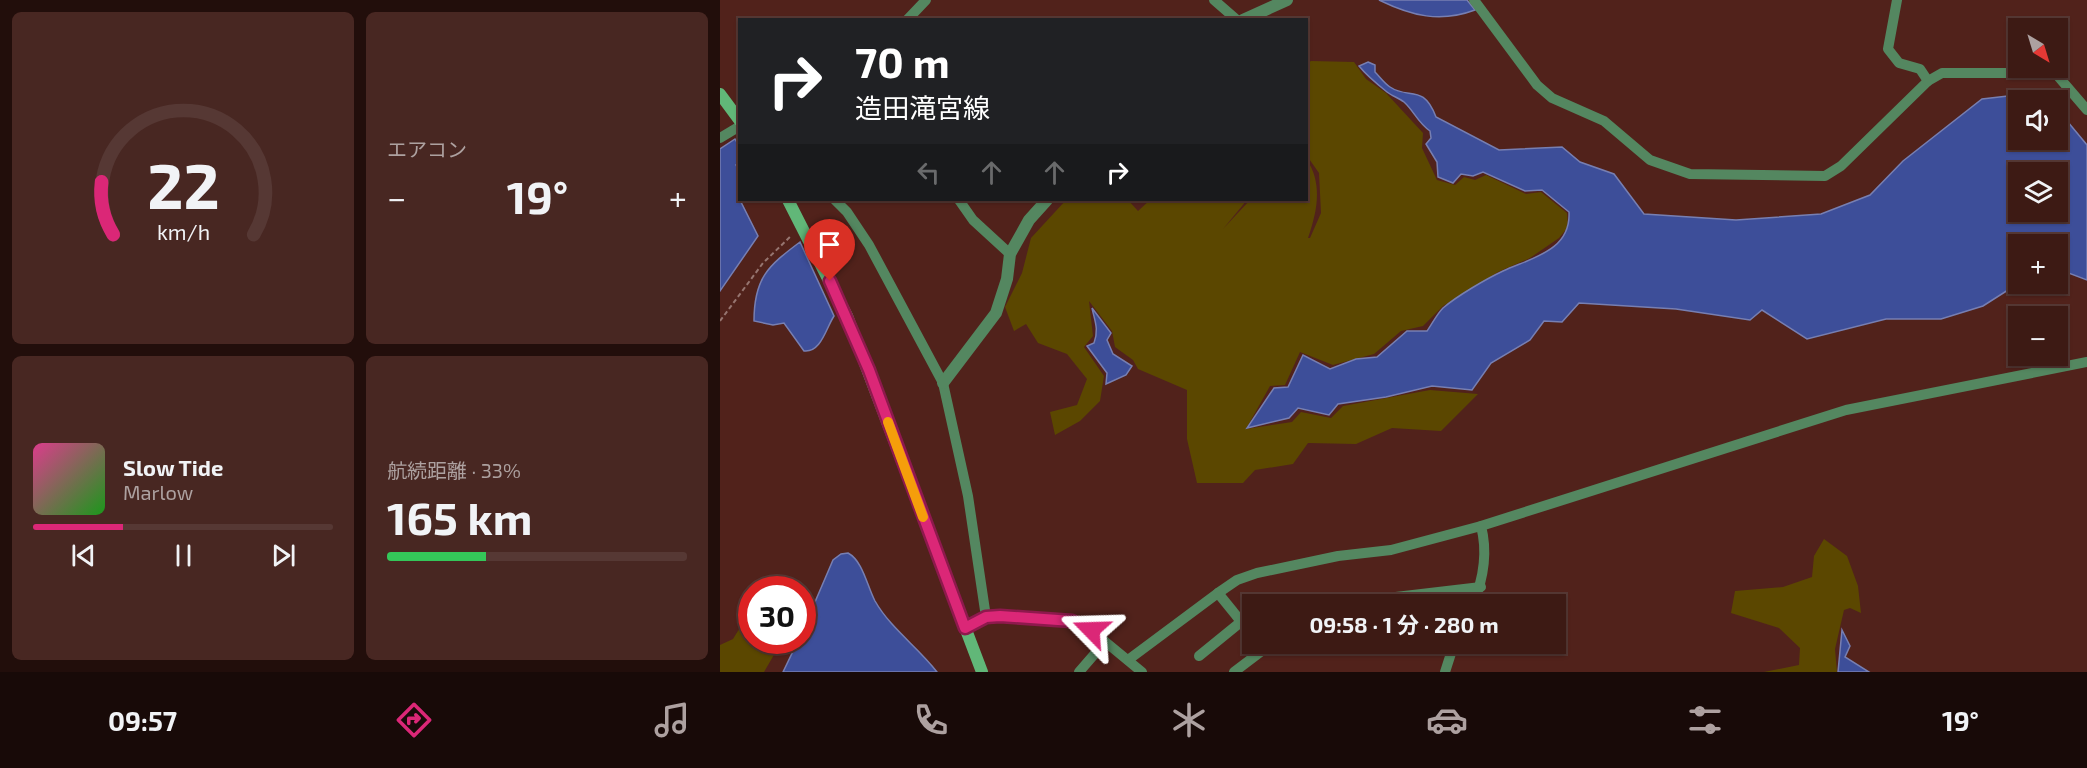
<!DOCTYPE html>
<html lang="ja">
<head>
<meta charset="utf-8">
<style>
  :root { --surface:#3d1a14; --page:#482722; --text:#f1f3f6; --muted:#ada1a0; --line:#563834; --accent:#db2777 }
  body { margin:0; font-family:"Exo 2","Noto Sans JP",sans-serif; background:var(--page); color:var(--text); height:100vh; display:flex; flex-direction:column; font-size:22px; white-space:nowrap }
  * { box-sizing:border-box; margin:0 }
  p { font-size:20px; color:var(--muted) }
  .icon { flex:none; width:33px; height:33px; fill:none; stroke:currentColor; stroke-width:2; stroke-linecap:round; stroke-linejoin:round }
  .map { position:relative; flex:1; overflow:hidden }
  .sheet { display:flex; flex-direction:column; gap:12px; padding:12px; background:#220e0b; width:720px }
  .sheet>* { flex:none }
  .top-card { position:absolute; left:18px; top:18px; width:570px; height:183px; border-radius:0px; box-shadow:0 2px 4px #0004,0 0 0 2px var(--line); background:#202124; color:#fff; overflow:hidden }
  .needle { width:39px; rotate:142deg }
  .buttons { position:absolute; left:1288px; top:18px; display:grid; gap:12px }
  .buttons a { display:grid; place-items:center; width:60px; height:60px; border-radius:0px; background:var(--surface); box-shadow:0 2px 4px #0004,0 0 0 2px var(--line); font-size:30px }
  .speed { position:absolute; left:18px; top:576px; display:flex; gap:12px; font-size:30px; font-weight:700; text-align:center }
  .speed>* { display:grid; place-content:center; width:78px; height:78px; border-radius:50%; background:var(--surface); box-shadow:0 2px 4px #0004,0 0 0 2px var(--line); line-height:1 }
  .speed .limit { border:9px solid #d22; background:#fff; color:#111 }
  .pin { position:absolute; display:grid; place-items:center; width:51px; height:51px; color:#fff; margin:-62px -26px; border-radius:50% 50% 50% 0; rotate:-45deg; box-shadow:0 0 6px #0007 }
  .pin .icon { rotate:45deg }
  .me { position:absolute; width:66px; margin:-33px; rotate:292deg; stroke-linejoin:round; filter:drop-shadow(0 0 4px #0008) }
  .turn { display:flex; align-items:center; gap:21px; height:126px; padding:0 18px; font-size:27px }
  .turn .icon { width:78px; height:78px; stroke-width:2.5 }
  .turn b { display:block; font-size:42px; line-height:51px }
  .lanes { display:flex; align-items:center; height:57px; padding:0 18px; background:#0003; justify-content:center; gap:30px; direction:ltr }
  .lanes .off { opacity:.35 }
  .big { font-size:45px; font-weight:700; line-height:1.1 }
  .sheet .card { flex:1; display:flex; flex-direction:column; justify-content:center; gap:9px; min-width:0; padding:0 21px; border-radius:9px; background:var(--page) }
  .sheet .dial { align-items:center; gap:0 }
  .dial svg { height:156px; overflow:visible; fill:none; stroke:var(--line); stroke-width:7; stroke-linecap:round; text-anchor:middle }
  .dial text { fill:var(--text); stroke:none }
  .song { display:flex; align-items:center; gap:18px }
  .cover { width:72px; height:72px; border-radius:9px; background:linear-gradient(135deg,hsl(330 70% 55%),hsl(120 70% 35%)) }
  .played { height:6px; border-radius:3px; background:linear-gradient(90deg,var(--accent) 30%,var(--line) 30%) }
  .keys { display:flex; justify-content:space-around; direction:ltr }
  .heat { display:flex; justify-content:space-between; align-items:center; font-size:33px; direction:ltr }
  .charge { height:9px; border-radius:4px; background:linear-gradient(90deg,#34c759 33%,var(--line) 0) }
  .sheet .tiles { flex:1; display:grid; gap:12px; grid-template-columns:repeat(2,1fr) }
  .trip { position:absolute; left:522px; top:594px; width:324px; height:60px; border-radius:0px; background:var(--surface); box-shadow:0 2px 4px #0004,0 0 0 2px var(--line); font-weight:700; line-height:60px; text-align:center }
  .tab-bar { display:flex; height:96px; justify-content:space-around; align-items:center; background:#180a08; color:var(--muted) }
  .tab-bar .icon { width:42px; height:42px }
  .tab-bar .current { color:var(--accent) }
  .tab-bar b { font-size:27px; color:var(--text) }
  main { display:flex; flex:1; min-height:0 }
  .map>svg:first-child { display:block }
</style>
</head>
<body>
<main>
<section class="sheet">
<div class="tiles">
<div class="card dial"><svg viewBox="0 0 100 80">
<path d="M14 69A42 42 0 1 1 86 69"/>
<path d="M14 69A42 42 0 0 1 8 42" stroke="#db2777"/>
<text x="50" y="56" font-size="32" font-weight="700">22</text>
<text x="50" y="72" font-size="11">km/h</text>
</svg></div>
<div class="card"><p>エアコン</p>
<div class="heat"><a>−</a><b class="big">19°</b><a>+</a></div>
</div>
<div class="card">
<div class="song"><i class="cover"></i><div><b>Slow Tide</b><p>Marlow</p></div></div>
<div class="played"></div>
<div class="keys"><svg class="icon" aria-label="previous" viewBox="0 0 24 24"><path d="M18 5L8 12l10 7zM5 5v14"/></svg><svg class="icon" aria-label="pause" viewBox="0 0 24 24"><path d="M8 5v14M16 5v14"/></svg><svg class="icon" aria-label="next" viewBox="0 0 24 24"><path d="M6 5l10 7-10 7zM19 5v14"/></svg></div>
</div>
<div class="card"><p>航続距離 · 33%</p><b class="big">165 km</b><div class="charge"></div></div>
</div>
</section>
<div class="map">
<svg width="1367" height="672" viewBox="0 0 1367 672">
  <rect width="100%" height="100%" fill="#51221b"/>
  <!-- green -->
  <g fill="#5b4700">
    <path d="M591,61L634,62L646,79L666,93L703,133L702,148L717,180L735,185L744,177L755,180L766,175L806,194L821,192L847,213L848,227L839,238L810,258L778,272L723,306L703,326L681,331L654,354L613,365L580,352L565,385L550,386L526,429L572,422L581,412L611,418L623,406L710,390L758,394L721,431L672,428L636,444L588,443L573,464L535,470L523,483H477L467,439V390L418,369L413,360L395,347L392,331L369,301L373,336L364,347L384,376L380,401L360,421L335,435L330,412L357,405L367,379L347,354L318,343L306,324L294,331L285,307L302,273L311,238L346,200H408L418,211L430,200H527L503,229L530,200H586L587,160C603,184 597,212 588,238H590L601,213L599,173L587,156L586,64Z"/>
    <path d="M1104,539L1127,556L1138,586L1141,613L1130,608L1124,610L1115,649L1117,672H1044L1079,665L1080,648L1059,628L1011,613L1015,591L1063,587L1092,577L1094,556Z"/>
    <path d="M21,626H31L32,640L62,641L44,672H0V645L13,639Z"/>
  </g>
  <!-- water -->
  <g fill="#3d4e99" stroke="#777fb2" stroke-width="1.5" fill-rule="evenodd">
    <path d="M659,0H747L755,10C720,23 692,16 659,0Z"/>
    <path d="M648,62L655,65V72C660,77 664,83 670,87C689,100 703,83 716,117L779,150L842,147L860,162L894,174L924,214L1016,220L1101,214L1150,195L1183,161L1262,99L1323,92L1330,100H1299V140H1338V110L1367,145V280L1338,269V244H1299V283L1263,306L1221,319H1166L1087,339L1042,310L1030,320L956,309L859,303L842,322L824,321L810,340L771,363L752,390L712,386L666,397L618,404L609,415L578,408L569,418L527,428L554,388L568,387L583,355L610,369L636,359L657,357L687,331H707C712,324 717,314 723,308C737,296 766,279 783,271C811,258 851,251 849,212L822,190L805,191L763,172L753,176L741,174L733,183L718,177L717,162L706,144L711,138L710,131C698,123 694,111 684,102C679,98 672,96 667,92C657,84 647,76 639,66ZM1338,172V212H1299V172Z"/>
    <path d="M15,139L19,146V162L16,165L19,171L20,200L38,236L0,291V149Z"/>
    <path d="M80,242L114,316C106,328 101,353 84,351L64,323L53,325L34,321C34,278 48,266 80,242Z"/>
    <path d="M372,308L391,333L387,340L393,354L412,366L406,375L386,384L387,373L367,346L374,343C379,329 375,322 372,308Z"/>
    <path d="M128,553C143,561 147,586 155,601C171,629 198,647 217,672H63L78,641L82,640L83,630L113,560L121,554Z"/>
    <path d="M1122,630L1130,646L1125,657L1149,672H1118Z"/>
  </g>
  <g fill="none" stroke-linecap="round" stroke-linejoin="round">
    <!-- path -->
    <path stroke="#967570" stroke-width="2" stroke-dasharray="4.5 3" stroke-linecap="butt" d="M0,321L43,263L72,235"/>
    <!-- minor -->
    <g stroke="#548760" stroke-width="10">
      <path d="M494,0L517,20"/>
      <path d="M754,0L817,85L832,98L884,121L930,160L970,174L1105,176L1121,166L1208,81L1222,73H1296L1321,69L1337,75L1367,110"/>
      <path d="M1177,0L1168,49L1179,63L1200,69L1208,81"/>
      <path d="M187,20L206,0"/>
      <path d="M0,138L20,126"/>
      <path d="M115,200L127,212L149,245L223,383L248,496L266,617"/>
      <path d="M239,200L253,220L290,254"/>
      <path d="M498,593L532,635"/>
      <path d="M616,604L761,587"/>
      <path d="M753,604C763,580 768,553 761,526"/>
      <path d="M245,628L266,617L352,621L371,630L422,672"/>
      <path d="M479,656L522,621"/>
      <path d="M408,660L498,593L517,580L537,573L618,556L671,550L761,526L1126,410L1367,362"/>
      <path d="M359,672L385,642"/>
      <path d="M514,672L551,644"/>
      <path d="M725,672L734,644"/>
    </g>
    <!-- tertiary -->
    <g stroke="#548760" stroke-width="12">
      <path d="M523,20L567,0"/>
      <path d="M223,383L276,313L287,279L290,254L309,220L327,200"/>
    </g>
    <!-- secondary -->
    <g stroke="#61b778" stroke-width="12">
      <path d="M0,94L20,121"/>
      <path d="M68,200L127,316L262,672"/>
    </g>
  </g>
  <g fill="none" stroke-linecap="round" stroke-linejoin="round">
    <!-- route casing -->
    <g stroke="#8e194d" stroke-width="15">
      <path id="route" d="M110,281L149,370L245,628L266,617L280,616L352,621L371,630"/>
    </g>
    <!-- route -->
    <use href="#route" stroke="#db2777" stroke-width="10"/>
    <!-- slow -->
    <path stroke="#f59e0b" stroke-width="10" d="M168,422L203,517"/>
  </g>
</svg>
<div class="buttons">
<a><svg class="needle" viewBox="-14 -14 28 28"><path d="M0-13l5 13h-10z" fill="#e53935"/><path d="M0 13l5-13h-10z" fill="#ada1a0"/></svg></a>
<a><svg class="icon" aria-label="sound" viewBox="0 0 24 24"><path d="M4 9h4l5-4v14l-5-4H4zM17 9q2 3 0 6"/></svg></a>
<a><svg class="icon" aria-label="layers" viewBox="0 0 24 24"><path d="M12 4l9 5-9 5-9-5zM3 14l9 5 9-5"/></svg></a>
<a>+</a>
<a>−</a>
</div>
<div class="speed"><div class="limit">30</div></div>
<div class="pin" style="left:110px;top:281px;background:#d93025"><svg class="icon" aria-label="arrive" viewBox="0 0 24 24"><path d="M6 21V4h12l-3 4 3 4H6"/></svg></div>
<svg class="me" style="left:371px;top:630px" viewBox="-20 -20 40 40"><path d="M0-17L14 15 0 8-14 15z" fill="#db2777" stroke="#fff" stroke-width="4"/></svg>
<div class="trip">09:58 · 1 分 · 280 m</div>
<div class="top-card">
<div class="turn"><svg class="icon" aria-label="right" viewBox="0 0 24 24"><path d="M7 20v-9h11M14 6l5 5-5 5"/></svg><div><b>70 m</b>造田滝宮線</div></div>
<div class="lanes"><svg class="icon off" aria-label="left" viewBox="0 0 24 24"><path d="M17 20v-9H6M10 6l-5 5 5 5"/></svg><svg class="icon off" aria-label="ahead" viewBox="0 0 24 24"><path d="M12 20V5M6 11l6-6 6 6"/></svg><svg class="icon off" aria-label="ahead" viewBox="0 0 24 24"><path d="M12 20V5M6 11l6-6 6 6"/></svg><svg class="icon" aria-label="right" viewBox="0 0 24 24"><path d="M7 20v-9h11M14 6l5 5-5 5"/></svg></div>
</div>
</div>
</main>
<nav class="tab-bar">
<b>09:57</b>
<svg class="icon current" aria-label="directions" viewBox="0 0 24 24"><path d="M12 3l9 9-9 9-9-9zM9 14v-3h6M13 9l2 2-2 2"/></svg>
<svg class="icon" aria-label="music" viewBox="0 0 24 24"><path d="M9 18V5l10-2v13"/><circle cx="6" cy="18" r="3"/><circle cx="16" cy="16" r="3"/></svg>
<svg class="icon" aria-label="phone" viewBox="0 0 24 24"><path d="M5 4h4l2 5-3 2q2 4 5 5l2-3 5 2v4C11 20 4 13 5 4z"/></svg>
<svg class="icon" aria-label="climate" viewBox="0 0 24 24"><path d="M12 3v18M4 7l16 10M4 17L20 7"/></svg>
<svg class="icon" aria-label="car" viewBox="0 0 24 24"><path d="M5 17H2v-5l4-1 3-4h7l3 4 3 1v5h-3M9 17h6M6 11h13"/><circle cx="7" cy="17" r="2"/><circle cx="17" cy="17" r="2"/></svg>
<svg class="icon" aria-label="filters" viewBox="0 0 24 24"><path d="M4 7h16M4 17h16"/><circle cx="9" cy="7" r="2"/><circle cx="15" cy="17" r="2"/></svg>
<b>19°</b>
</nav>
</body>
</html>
